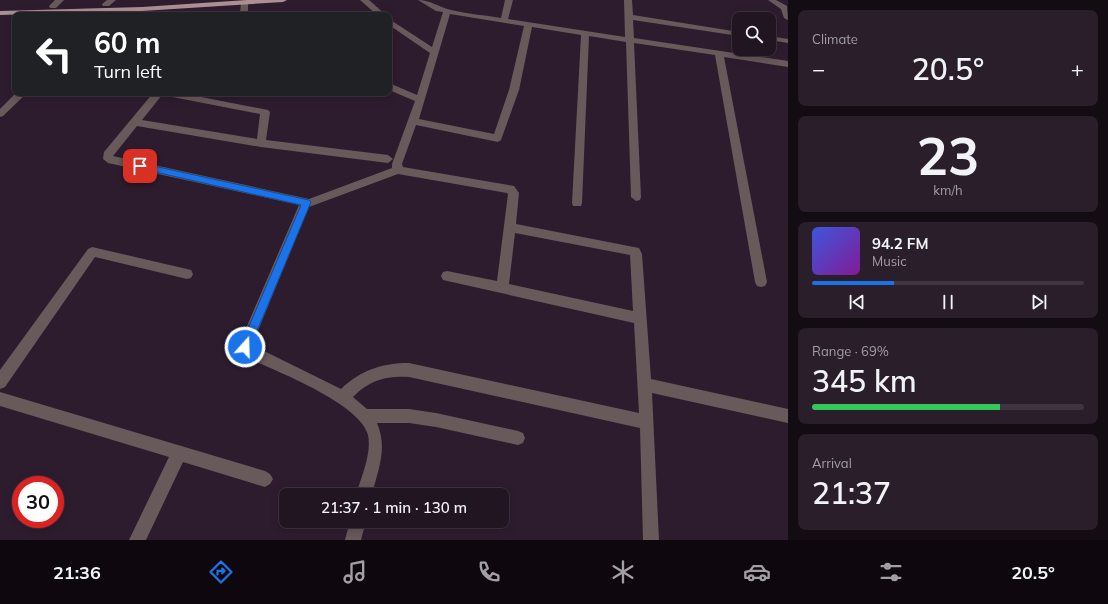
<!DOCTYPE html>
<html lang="en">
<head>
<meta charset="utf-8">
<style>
  :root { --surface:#221522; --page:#2a1e2a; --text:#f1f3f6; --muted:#a29fa5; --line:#3f3440; --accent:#1a73e8 }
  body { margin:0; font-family:Mulish,sans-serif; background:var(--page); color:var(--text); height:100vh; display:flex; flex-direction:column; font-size:15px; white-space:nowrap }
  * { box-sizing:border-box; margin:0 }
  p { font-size:13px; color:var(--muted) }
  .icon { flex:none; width:22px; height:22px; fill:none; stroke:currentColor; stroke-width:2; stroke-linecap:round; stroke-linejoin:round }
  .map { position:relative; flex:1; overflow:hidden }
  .panel { display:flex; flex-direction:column; gap:10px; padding:10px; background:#130c13; width:320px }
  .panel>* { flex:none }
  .hud { position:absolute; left:12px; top:12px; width:380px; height:84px; border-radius:8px; box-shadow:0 2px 10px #0003,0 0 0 1px var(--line); background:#202124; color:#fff; overflow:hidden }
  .controls { position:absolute; left:732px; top:12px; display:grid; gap:8px }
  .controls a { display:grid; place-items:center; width:44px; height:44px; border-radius:8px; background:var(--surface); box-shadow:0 2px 10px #0003,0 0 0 1px var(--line); font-size:20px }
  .speed { position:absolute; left:12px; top:476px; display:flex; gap:8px; font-size:20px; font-weight:700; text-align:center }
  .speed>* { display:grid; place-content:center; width:52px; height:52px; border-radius:50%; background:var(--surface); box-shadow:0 2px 10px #0003,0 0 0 1px var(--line); line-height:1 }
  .speed .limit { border:6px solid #d22; background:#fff; color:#111 }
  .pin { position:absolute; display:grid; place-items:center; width:34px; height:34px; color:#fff; margin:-17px; border-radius:8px; box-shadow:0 2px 6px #0006 }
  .me { position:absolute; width:44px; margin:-22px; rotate:20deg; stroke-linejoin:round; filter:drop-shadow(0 0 3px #0008) }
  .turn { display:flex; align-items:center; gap:14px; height:84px; padding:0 16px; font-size:18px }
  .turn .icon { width:52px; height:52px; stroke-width:2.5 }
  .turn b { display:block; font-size:28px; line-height:34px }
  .big { font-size:30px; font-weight:600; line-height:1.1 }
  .panel .card { flex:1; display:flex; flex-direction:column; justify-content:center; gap:6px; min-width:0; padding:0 14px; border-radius:8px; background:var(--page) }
  .panel .dial { align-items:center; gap:0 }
  .dial b { font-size:52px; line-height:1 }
  .song { display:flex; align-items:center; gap:12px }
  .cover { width:48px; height:48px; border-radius:6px; background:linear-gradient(135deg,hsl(230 70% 55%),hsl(290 70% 35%)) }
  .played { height:4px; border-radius:2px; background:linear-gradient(90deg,var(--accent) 30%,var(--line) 30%) }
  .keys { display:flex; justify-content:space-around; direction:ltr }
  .heat { display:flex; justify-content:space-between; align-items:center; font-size:22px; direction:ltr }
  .charge { height:6px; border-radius:3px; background:linear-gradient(90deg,#34c759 69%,var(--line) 0) }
  .trip { position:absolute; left:279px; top:488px; width:230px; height:40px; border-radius:8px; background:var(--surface); box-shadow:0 2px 10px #0003,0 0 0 1px var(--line); font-weight:600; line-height:40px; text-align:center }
  .menu { display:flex; height:64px; justify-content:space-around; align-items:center; background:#0e080e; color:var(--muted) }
  .menu .icon { width:28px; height:28px }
  .menu .on { color:var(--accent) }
  .menu b { font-size:18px; color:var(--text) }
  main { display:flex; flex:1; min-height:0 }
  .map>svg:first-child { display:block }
</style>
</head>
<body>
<main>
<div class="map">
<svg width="788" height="540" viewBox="0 0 788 540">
  <rect width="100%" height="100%" fill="#2d1c2e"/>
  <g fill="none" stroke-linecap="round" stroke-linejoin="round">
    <!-- minor -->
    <g fill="#68595b" fill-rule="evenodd">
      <path d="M55,0H64L56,8H50L49,6Z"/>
      <path d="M107,0H116L109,6H103L102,4Z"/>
      <path d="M360,0H369L386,15H377Z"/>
      <path d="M418,0C430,0 439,7 451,10C467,14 485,15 501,18L505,0H513L508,19L625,37L624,0H632L633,15L739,32V36L633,20L634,38L788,61V67L724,57L767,282L765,286L761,287L757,286L755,282L715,55L634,43L641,197L640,200L636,201L631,197L626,42L589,36L582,203L581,206H573L572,203L581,35L532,27L519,90L501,140L498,142L416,125L402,164L403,167L514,186L519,193L516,224L639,248L642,254L651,379L788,409V423L652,393L659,540H643L640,428L409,377C386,376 370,380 353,397L367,409H409L436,413L518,431L523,433L525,438L523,443L518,445L436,427L409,423H377C388,449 378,469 372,495H356C361,477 372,454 368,435C361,407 293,378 268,367C258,362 243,358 238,347L299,205L108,163L103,159L104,152L153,93H181L268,110L270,112L266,140L388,155L393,159L388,163L261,147L137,126L113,156L309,199L392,168V164L415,101L389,90V83L417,95L430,53L389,25V19L432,47L443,12L436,11ZM450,14L524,26L509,90L494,134L419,119ZM162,95L260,114L257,139L142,120ZM398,174L507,193L508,194L497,281L447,271L443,272L441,276L443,280L634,323L639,413L409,363C382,363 361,370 341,389L252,345L309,207ZM515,233L630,255L633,311L509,284Z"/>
      <path d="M768,0H776L787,6L788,20L784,18L781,9Z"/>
      <path d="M241,1L248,3V15H240Z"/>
      <path d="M769,36L788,39V43L769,40Z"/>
      <path d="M16,93H27L3,116L0,117V109Z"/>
      <path d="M92,247L187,269L191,270L193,274L191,278L187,279L95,257L5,387L0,389V370L88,249Z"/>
      <path d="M0,392L265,471L270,474L273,479L270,484L265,487L183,462L146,540H129L169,457L0,406Z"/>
      <path d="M350,521H366L361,540H345Z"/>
    </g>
    <!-- major -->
    <path fill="#ac8f93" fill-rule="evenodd" d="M247,0H287L283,2L142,11L0,15V11L142,7Z"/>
  </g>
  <!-- route -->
  <path fill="#1a73e8" stroke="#114b97" d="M140,163L309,200L311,202L249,350L245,352L242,350L240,347L301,205L137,168L136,166Z"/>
</svg>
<div class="controls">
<a><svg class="icon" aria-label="search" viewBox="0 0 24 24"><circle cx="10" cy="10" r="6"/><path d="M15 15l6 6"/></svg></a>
</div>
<div class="speed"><div class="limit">30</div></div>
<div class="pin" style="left:140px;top:166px;background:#d93025"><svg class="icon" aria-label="arrive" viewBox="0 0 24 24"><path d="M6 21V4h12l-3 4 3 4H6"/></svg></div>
<svg class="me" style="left:245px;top:347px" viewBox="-20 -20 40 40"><circle r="17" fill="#1a73e8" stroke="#fff" stroke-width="3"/><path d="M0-11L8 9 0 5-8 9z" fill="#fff"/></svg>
<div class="trip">21:37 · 1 min · 130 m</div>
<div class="hud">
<div class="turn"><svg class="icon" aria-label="left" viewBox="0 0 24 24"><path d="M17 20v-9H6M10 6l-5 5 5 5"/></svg><div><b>60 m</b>Turn left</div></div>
</div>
</div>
<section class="panel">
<div class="card"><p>Climate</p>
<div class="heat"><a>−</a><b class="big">20.5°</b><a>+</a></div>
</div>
<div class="card dial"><b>23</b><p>km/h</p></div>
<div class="card">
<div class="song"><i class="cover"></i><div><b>94.2 FM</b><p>Music</p></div></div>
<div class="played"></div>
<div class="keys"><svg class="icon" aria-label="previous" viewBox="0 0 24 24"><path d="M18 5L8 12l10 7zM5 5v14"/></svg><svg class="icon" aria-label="pause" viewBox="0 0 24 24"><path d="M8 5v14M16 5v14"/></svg><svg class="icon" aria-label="next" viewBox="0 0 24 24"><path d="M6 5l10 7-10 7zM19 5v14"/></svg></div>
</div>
<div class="card"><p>Range · 69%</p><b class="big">345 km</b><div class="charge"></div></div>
<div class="card"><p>Arrival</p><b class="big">21:37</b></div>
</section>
</main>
<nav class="menu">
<b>21:36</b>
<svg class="icon on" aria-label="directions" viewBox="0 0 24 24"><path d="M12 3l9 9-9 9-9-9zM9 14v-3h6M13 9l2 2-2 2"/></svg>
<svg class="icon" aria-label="music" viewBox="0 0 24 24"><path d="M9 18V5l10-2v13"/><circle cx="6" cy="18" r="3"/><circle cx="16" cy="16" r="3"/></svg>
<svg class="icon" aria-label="phone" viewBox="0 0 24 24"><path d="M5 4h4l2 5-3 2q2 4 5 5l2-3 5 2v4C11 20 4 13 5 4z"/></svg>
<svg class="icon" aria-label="climate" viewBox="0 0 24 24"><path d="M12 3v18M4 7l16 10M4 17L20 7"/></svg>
<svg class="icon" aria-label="car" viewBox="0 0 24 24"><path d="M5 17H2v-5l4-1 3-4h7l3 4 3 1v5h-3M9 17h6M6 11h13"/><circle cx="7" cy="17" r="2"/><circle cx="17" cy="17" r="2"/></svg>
<svg class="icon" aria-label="filters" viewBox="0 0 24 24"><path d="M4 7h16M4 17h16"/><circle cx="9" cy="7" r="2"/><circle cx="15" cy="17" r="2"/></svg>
<b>20.5°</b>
</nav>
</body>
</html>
